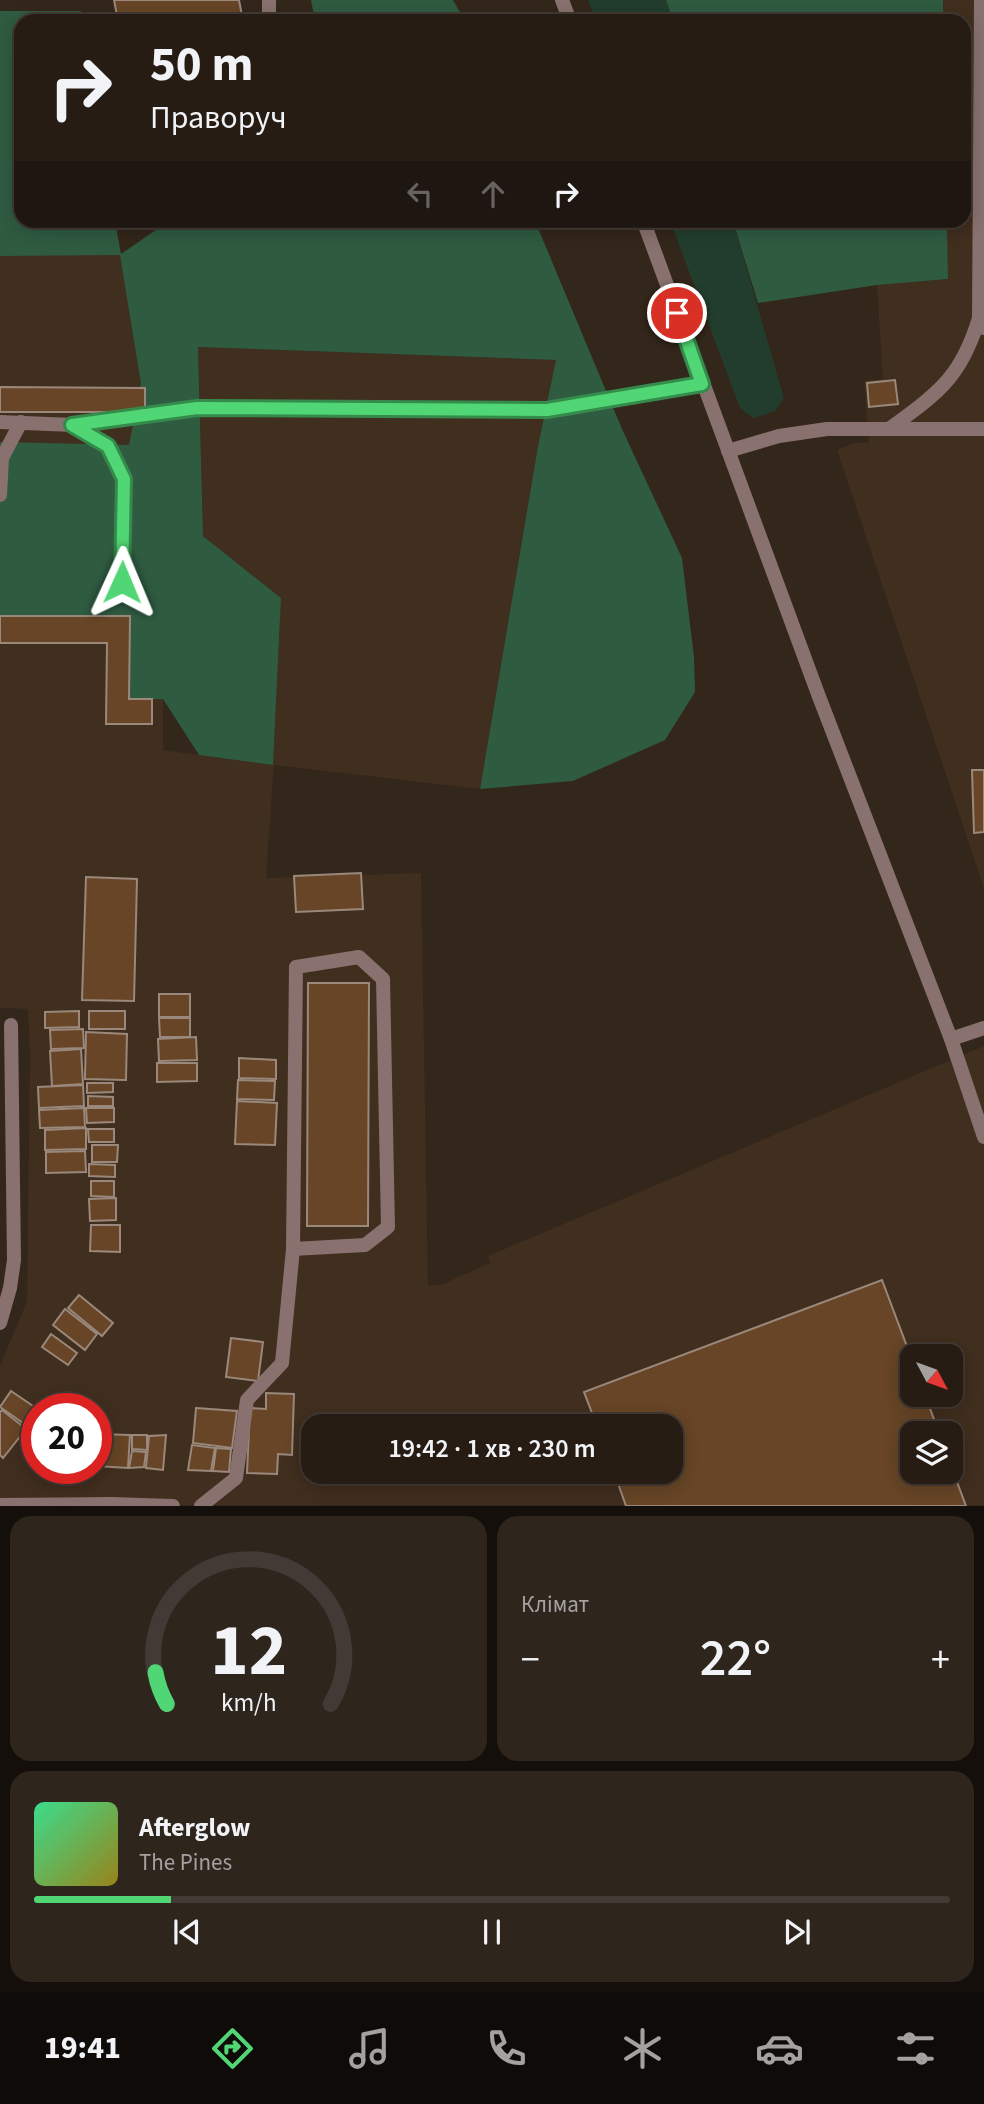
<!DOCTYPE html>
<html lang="uk">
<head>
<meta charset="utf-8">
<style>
  :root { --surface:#261c14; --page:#2e251d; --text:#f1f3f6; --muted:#a4a1a0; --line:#423a34; --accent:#50d674 }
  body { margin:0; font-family:"Source Sans 3",sans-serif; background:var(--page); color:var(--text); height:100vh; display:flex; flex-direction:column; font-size:26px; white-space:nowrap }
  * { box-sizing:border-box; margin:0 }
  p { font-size:23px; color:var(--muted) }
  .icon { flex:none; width:38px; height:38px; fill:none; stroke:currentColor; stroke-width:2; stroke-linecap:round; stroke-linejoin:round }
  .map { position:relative; height:1506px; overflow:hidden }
  .panel { display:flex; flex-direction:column; gap:10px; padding:10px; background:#150f0b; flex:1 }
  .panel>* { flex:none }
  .top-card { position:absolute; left:14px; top:14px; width:957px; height:214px; border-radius:21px; box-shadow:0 4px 18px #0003,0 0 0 2px var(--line); background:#261c14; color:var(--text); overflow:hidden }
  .needle { width:46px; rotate:131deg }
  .buttons { position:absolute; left:900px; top:1344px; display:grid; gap:14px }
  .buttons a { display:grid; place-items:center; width:63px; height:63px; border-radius:14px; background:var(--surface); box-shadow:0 4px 18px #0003,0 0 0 2px var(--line); font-size:35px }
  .speed { position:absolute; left:21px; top:1393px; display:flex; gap:14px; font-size:35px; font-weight:700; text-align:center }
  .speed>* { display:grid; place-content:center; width:91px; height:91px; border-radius:50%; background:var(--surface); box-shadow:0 4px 18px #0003,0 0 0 2px var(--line); line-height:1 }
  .speed .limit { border:10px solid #d22; background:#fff; color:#111 }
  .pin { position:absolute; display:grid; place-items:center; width:60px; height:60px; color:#fff; margin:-30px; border:4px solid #fff; border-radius:50%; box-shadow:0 2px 7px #0007 }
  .me { position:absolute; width:77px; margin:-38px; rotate:1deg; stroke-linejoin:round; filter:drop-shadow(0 0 5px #0008) }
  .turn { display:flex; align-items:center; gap:24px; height:147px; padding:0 21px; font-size:32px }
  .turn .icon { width:91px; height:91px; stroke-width:2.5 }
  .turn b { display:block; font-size:49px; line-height:60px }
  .lanes { display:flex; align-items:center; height:66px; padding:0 21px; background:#0003; justify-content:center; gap:35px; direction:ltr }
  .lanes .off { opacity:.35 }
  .big { font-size:52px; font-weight:600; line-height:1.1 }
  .panel .card { flex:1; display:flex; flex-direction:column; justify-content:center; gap:10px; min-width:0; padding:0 24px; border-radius:21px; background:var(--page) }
  .panel .dial { align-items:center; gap:0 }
  .dial svg { height:182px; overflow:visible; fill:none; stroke:var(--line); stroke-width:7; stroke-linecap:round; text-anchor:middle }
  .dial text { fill:var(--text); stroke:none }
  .song { display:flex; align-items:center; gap:21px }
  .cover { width:84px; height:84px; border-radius:10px; background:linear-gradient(135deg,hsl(150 70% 55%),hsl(50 70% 35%)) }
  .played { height:7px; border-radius:4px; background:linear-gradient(90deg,var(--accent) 15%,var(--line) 15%) }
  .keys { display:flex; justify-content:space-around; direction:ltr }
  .heat { display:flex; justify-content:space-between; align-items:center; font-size:38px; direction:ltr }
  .panel .tiles { flex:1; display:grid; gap:10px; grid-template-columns:1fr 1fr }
  .card:last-child { grid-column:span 2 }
  .trip { position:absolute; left:301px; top:1414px; width:382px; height:70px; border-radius:21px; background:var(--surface); box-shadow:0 4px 18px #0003,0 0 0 2px var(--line); font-weight:600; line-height:70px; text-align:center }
  .tabs { display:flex; height:112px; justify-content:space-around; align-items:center; background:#0f0b08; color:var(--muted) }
  .tabs .icon { width:49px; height:49px }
  .tabs .on { color:var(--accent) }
  .tabs b { font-size:32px; color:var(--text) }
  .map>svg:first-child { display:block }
</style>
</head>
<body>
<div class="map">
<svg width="984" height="1506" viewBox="0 0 984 1506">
  <rect width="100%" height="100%" fill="#33261a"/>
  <!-- built -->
  <g fill="#402e1e" fill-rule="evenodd">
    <path d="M943,0H984V888L837,450L854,443H869L864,381L883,379L877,285L948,279L947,221L964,220V21H943Z"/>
    <path d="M0,11H81L83,21H21V220L115,221L141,383L142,446L0,443Z"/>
    <path d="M198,347L557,360L538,446L480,789L274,765L266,878L421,873L428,1286L443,1284L490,1263L488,1256L984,1046V1505H0V1366L27,1301L30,1054L28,1009L0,1008V616H130L129,698L163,699V750L273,765L281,598L203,536ZM912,1356H950V1395H912ZM37,1409H96V1468H37ZM313,1426H670V1472H313ZM912,1433H950V1472H912Z"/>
  </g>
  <!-- green -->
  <g fill="#223d2d">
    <path d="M588,0H666L673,21H596Z"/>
    <path d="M670,221H733L784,398L775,411L753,418L740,408Z"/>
  </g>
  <!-- forest -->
  <g fill="#2f5b41">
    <path d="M311,0H453L465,21H315Z"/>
    <path d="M666,0H943V21H673Z"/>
    <path d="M0,11H81L83,21H21V220L115,221L121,254L169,221H535L622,429L682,558L694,657L695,692L665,740L573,781L480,789L538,446L556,360L198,347L203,536L281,598L273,765L199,755L163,699H129L130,616H0V442L129,445L141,384L120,255L0,256Z"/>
    <path d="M733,221H947L948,279L877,285L758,303Z"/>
  </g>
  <!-- building -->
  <g fill="#674526" stroke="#99887b" stroke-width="2">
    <path d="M114,0H239L243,21H132L131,19L118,21Z"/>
    <path d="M895,380L898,404L869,407L867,383Z"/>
    <path d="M0,387L145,388V412H0Z"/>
    <path d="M0,616H130L129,699H152V724H106L107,643H0Z"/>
    <path d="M972,770H984V832L974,833Z"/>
    <path d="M361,873L363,909L296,912L294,876Z"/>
    <path d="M86,877L137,879L134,1001L82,1000Z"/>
    <path d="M308,983H369L368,1226H307Z"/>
    <rect x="159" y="994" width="31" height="23"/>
    <path d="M79,1011V1027L45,1028V1012Z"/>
    <rect x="89" y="1011" width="36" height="18"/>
    <path d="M159,1018H190V1037H160Z"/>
    <path d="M83,1029L84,1048L51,1049L50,1030Z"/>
    <path d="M86,1032L127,1034L126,1080L85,1079Z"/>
    <path d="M196,1037L197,1060L159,1061L158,1039Z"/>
    <path d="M81,1049L83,1084L52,1086L50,1051Z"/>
    <path d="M239,1058L276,1060V1079L239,1078Z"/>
    <path d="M157,1063H197V1081L157,1082Z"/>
    <path d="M238,1080L275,1081L274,1100L237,1099Z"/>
    <path d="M87,1083H113V1092L87,1093Z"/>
    <path d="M83,1085L84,1106L39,1108L38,1087Z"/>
    <path d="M88,1096L113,1097V1106H88Z"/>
    <path d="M237,1101L277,1103L275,1145L235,1144Z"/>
    <path d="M84,1108L85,1127L40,1128L39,1110Z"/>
    <path d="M86,1108H114V1122L87,1123Z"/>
    <path d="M86,1128V1149L45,1150V1130Z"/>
    <path d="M88,1129H114V1142H89Z"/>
    <path d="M92,1145H118L117,1162H92Z"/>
    <path d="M85,1151L86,1172L46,1173V1152Z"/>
    <path d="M89,1164L115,1165V1177L89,1176Z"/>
    <path d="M91,1181H114V1197L91,1196Z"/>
    <path d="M116,1198V1220L90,1221L89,1199Z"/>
    <path d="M91,1225H120V1252L90,1251Z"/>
    <path d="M882,1280L912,1360V1395H925L939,1433H912V1472H950V1463L966,1506H626L614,1472H670V1426H597L584,1392Z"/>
    <path d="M79,1295L113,1323L102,1336L68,1308Z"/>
    <path d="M65,1309L97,1334L85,1350L53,1325Z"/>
    <path d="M51,1334L77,1353L68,1365L42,1347Z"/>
    <path d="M231,1338L263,1342L258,1381L226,1377Z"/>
    <path d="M11,1391L36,1408L26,1425L0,1407Z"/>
    <path d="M266,1393L294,1394L292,1455L278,1454L277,1474L247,1473L250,1408L266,1409Z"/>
    <path d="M196,1408L237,1411L232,1448L193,1443Z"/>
    <path d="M2,1410L26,1429L3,1458L0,1455V1412Z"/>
    <path d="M96,1434L130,1435L128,1468L96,1466Z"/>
    <path d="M132,1435H147V1450L132,1449Z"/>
    <path d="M166,1435L163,1470L146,1468L149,1436Z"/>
    <path d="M192,1445L215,1448L211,1471L188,1470Z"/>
    <path d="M216,1448L231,1449L229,1472L213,1471Z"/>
    <path d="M132,1451L146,1452L144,1467L129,1468Z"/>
  </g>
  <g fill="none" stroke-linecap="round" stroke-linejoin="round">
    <!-- service -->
    <g stroke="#88716f" stroke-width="14">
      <path d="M562,0L570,21"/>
      <path d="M981,0L979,318L984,328"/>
      <path d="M269,21V0"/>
      <path d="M643,220L818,694L951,1039L984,1137"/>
      <path d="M0,422L73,425L108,446L124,479L122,582"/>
      <path d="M73,425L197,408L547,410L702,384"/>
      <path d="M889,429C938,393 961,378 979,318"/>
      <path d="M728,451L779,436L827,429H984"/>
      <path d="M0,495L2,458L21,422"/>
      <path d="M951,1039L984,1028"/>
      <path d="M0,1323L10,1288L14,1260L11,1025"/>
      <path d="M112,1504L173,1506"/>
      <path d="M201,1506L236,1478L247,1400L282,1363L293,1249L296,967L359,957L383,979L388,1227L365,1245L293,1249"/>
    </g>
    <!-- minor -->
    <path stroke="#88716f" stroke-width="14" d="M0,1505L112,1504"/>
  </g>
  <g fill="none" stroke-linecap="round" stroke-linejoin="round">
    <!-- route casing -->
    <g stroke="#348b4b" stroke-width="18">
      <path id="route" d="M122,582L124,479L108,446L72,425L197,408L547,410L702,384L677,313"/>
    </g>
    <!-- route -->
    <use href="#route" stroke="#50d674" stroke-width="12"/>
  </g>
</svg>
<div class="buttons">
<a><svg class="needle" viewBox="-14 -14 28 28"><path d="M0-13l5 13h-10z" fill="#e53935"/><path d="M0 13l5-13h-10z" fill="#a4a1a0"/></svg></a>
<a><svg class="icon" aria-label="layers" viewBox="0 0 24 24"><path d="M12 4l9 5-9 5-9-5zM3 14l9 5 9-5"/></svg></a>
</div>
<div class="speed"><div class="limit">20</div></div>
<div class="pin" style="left:677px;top:313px;background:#d93025"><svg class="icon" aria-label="arrive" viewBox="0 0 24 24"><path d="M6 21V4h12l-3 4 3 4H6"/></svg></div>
<svg class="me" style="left:122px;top:582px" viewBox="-20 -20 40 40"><path d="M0-17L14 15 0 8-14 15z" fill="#50d674" stroke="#fff" stroke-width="4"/></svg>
<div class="trip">19:42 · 1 хв · 230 m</div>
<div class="top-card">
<div class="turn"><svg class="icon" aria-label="right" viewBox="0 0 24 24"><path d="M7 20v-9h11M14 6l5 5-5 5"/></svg><div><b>50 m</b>Праворуч</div></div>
<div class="lanes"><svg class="icon off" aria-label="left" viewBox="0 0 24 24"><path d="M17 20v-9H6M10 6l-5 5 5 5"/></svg><svg class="icon off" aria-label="ahead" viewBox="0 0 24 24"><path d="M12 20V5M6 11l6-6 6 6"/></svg><svg class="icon" aria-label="right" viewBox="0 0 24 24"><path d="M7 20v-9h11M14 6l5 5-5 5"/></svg></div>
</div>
</div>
<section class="panel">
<div class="tiles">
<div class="card dial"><svg viewBox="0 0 100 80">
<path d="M14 69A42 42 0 1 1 86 69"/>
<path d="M14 69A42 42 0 0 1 9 55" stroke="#50d674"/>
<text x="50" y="56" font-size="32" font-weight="700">12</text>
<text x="50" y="72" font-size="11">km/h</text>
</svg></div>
<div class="card"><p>Клімат</p>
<div class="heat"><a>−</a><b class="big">22°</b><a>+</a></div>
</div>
<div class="card">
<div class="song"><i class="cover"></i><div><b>Afterglow</b><p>The Pines</p></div></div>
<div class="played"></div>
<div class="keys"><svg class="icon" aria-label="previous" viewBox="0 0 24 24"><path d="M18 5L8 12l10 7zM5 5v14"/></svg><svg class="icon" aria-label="pause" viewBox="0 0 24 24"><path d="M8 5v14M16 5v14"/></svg><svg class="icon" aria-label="next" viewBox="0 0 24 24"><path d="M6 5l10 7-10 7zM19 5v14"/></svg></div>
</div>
</div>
</section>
<nav class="tabs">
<b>19:41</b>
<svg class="icon on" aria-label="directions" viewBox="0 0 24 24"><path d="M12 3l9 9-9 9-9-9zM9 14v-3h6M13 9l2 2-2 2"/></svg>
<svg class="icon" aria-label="music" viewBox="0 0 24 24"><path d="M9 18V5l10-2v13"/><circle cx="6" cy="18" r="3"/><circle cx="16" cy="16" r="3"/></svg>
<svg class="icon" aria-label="phone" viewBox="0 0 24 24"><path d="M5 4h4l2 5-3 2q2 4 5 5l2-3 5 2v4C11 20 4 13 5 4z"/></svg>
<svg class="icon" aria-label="climate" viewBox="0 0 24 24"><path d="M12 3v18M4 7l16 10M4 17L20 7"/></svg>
<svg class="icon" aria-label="car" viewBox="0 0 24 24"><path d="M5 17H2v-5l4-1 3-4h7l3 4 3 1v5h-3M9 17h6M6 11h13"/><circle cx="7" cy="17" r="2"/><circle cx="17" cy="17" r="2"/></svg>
<svg class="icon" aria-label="filters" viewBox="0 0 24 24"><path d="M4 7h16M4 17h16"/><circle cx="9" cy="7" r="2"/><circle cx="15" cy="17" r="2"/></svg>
</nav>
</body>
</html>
